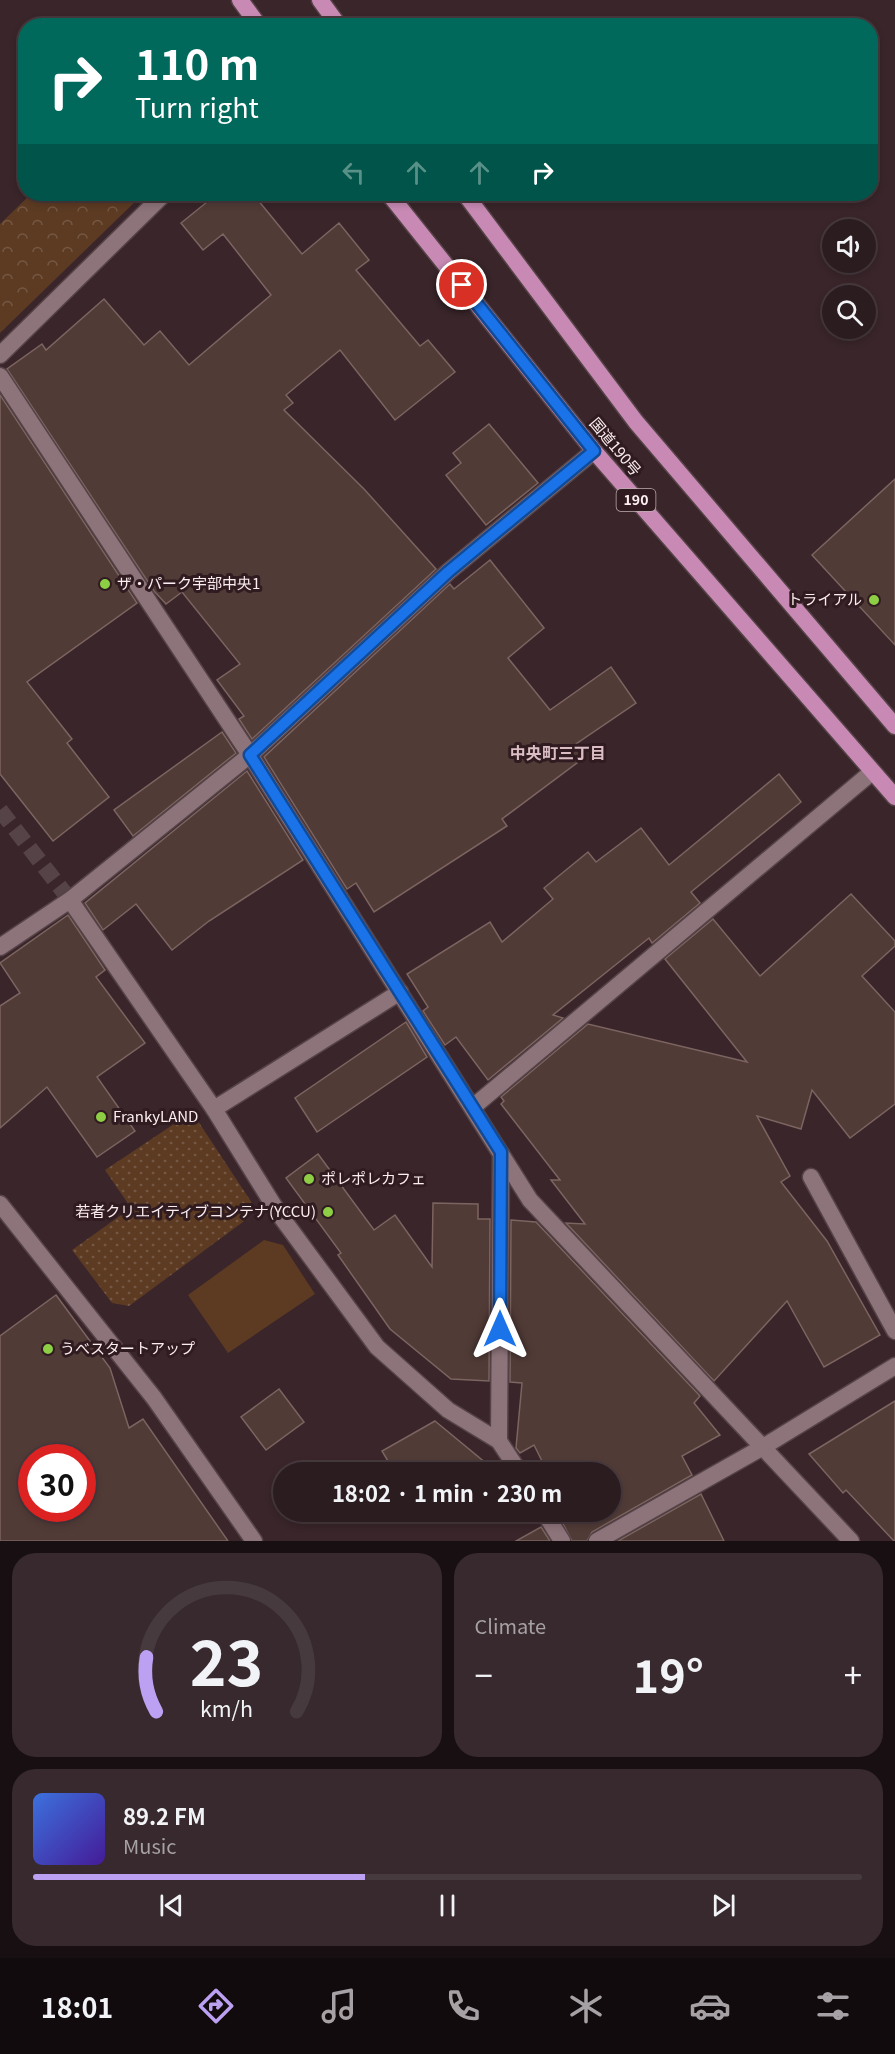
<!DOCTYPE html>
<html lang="en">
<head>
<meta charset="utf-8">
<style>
  :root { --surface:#2b1c20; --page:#37292d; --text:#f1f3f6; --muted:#a6a1a5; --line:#473a3e; --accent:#bca0f2 }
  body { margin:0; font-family:Georgia,"Noto Sans JP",serif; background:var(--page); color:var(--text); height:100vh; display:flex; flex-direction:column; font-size:22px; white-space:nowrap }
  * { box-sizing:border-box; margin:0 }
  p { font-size:20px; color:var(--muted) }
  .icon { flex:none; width:33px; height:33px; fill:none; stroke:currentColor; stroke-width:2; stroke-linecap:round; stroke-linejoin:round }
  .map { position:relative; height:1541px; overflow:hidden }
  .drawer { display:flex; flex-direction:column; gap:12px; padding:12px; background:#180f12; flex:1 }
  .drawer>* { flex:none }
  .hud { position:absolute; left:18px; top:18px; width:860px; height:183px; border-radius:24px; box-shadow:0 3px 9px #0003,0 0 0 2px var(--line); background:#00695c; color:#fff; overflow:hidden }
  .tools { position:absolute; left:822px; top:219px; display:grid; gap:12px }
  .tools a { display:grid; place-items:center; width:54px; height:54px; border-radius:50%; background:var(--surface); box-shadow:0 3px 9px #0003,0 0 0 2px var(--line); font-size:30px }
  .speed { position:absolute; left:18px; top:1444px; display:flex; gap:12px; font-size:30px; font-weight:700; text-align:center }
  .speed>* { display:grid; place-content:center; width:78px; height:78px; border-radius:50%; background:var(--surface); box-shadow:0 3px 9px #0003,0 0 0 2px var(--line); line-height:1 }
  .speed .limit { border:9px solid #d22; background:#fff; color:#111 }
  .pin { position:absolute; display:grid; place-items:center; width:51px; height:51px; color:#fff; margin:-26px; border:3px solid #fff; border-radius:50%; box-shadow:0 2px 6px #0007 }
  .me { position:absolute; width:66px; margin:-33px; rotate:0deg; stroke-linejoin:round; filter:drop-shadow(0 0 4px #0008) }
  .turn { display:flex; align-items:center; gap:21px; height:126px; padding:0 18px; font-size:27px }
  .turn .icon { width:78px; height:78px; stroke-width:2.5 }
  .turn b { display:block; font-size:42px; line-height:51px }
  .lanes { display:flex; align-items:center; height:57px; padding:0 18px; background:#0003; justify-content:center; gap:30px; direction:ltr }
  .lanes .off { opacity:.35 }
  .big { font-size:45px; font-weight:700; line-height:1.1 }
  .drawer .widget { flex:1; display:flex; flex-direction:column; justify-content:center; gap:9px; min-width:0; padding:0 21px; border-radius:24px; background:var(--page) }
  .drawer .dial { align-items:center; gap:0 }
  .dial svg { height:156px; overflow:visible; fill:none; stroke:var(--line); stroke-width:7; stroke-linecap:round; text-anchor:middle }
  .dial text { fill:var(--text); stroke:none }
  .song { display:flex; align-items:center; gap:18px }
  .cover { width:72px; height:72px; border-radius:9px; background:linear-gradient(135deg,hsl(220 70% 55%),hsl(260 70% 35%)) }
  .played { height:6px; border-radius:3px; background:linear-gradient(90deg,var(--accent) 40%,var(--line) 40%) }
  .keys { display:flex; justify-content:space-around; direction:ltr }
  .heat { display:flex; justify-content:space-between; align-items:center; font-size:33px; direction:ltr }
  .drawer .tiles { flex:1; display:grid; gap:12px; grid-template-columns:1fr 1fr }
  .widget:last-child { grid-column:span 2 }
  .trip { position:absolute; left:273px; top:1462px; width:348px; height:60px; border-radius:30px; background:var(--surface); box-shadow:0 3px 9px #0003,0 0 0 2px var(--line); font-weight:700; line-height:60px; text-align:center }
  .tab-bar { display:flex; height:96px; justify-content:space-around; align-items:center; background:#110b0d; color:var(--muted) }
  .tab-bar .icon { width:42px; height:42px }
  .tab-bar .current { color:var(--accent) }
  .tab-bar b { font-size:27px; color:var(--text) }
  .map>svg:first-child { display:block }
</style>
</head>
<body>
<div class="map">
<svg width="895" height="1541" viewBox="0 0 895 1541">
  <defs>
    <pattern id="grass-dots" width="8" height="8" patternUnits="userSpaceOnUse" patternTransform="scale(1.5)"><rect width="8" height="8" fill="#5d3b23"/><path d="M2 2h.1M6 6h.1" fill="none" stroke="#755843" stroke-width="1.8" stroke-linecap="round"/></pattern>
    <pattern id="park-crowns" width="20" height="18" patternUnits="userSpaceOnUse" patternTransform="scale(1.5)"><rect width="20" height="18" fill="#5d3b23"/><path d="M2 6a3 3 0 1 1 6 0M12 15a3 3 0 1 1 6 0" fill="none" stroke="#755843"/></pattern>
  </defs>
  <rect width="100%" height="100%" fill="#39252a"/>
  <!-- grass -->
  <path fill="url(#grass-dots)" d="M192,1112L252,1203L247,1219L129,1306L112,1303L72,1250L131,1208L105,1170Z"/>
  <!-- park -->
  <path fill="url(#park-crowns)" d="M31,194H143L0,333V224Z"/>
  <!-- garden -->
  <path fill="#5d3b23" d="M264,1240L283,1245L315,1294L228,1353L188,1295Z"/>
  <!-- building -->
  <g fill="#513b37" stroke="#7c6460" stroke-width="1.5" fill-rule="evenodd">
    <path d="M217,194H253L302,254L339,223L369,260L356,270L420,346L428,340L455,372L395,420L340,350L286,395L293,403L284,410L364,489L436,569L252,739L239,719L244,716L217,680L240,664L182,592L166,604L154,591L7,369L42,344L46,350L104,299L144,345L160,331L189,365L271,295L223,234L203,250L181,223Z"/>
    <path d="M0,395L137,603L27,682L72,739L67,743L109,797L53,841L0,774Z"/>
    <path d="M489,424L538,483L486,525L446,475L461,463L453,453Z"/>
    <path d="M895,479V645L812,555Z"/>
    <path d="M490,560L544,628L508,658L550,710L611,667L636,703L576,744L585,757L502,819L507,826L374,912L356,883L347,889L264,757L450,584L454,589Z"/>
    <path d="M222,732L236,753L133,836L114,810Z"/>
    <path d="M247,771L303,860L209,921L172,950L136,904L103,930L85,903Z"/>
    <path d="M779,774L801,802L691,892L700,903L652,943L649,938L553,1015L563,1018L488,1080L456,1037L445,1045L423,1011L428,1007L407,974L490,922L502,942L553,899L544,888L588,852L596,862L641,828L669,865Z"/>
    <path d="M851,894L895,941V946L862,976L895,1012V1104L850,1138L812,1090L801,1129L757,1116L790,1176L781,1182L827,1241L880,1335L824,1367L787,1301L714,1381L566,1223L585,1224L551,1180H560L501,1104L504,1101L501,1097L588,1024L747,1062L665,959L713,919L760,976Z"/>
    <path d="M68,915L105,970L96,977L145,1043L97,1077L135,1131L97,1157L47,1087L0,1128V1006L20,993L0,963Z"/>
    <path d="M406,1022L427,1057L317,1132L295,1098Z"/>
    <path d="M318,1154L374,1230L395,1215L432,1267L433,1203L478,1204V1219H490L489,1381L451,1379L390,1329L338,1255L341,1253L286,1178Z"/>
    <path d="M511,1220L536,1222L700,1396L694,1403L720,1435L682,1456L692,1475L592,1532L587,1541H572L559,1516L566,1512H610V1473H548L534,1445L520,1453L516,1448L522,1383L510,1382Z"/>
    <path d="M56,1295L110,1368L129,1428L143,1419L228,1541H0V1336ZM32,1458H82V1509H32Z"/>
    <path d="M279,1389L304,1422L266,1450L241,1417Z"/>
    <path d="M895,1401V1541H894L846,1490L843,1493L809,1454Z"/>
    <path d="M435,1421L493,1469L486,1473H395L382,1451Z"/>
    <path d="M701,1494L724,1541H618Z"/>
    <path d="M541,1527L550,1541H516Z"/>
  </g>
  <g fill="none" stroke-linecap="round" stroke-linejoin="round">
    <!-- pedestrian-tunnel -->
    <path stroke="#564348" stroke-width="16" stroke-dasharray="16 8" stroke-linecap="butt" d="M0,810L70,900"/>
    <!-- minor casing -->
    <g stroke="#554347" stroke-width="19">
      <g id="minor">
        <path d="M0,355L164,194"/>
        <path d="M0,376L250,755L530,1200L851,1541"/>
        <path d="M70,900L214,1109L279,1214L377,1347L448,1410L499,1441L520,1473"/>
        <path d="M0,947L70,900L250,755L448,572L594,451"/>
        <path d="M473,1107L872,772"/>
        <path d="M214,1109L400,992"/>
        <path d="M811,1177L895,1331"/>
        <path d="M0,1204L154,1398L254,1541"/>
        <path d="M499,1441L501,1154"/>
        <path d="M544,1512L562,1541"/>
        <path d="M597,1541L763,1447L895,1366"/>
      </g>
    </g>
    <!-- trunk casing -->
    <g stroke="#554347" stroke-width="19">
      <g id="trunk">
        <path d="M240,0L259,26"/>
        <path d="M320,0L339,26"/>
        <path d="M389,194L594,451L895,797"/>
        <path d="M465,194L636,422L895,726"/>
      </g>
    </g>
    <!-- minor -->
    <use href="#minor" stroke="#8d747a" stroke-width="16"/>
    <!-- trunk -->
    <use href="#trunk" stroke="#c88ab4" stroke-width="16"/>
  </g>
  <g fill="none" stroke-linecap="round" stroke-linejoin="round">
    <!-- route casing -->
    <g stroke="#114b97" stroke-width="15">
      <path id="route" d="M462,285L594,451L448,572L250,755L501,1152L500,1329"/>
    </g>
    <!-- route -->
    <use href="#route" stroke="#1a73e8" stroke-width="10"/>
  </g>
  <!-- markers -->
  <g fill="#8dce44" stroke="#2f1b20" stroke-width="2">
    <circle cx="105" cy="584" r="6"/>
    <circle cx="874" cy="600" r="6"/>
    <circle cx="101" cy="1117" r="6"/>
    <circle cx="309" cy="1179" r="6"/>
    <circle cx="328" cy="1212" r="6"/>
    <circle cx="48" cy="1349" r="6"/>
  </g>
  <g text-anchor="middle" stroke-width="6" stroke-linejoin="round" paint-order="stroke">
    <!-- shield labels -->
    <rect fill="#2f1b20" stroke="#beaeb2" stroke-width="1.5" x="616.5" y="489" width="39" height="22" rx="4.5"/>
    <g font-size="14" font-weight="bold" fill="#fcedf0">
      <text x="636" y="505">190</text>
    </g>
    <!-- street labels -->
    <g font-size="15" fill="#fcedf0" stroke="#2f1b20">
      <text transform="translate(615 447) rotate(50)" y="5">国道190号</text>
    </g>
    <!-- poi labels -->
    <g font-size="15" fill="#fcedf0" stroke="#2f1b20" text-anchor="start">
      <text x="117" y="589">ザ・パーク宇部中央1</text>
      <text x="862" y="605" text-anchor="end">トライアル</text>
      <text x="113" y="1122">FrankyLAND</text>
      <text x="321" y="1184">ポレポレカフェ</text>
      <text x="316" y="1217" text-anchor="end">若者クリエイティブコンテナ(YCCU)</text>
      <text x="60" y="1354">うべスタートアップ</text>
    </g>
    <!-- neighbourhood labels -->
    <g font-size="16" font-weight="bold" fill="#dabec4" stroke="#2f1b20">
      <text x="558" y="759">中央町三丁目</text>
    </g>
  </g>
</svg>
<div class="tools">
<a><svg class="icon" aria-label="sound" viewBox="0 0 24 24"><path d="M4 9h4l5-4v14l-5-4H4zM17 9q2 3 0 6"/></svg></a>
<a><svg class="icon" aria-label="search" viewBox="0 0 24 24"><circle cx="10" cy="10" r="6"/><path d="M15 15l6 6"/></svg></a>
</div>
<div class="speed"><div class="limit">30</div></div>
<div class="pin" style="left:462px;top:285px;background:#d93025"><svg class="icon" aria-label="arrive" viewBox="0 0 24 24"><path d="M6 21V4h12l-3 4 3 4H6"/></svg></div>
<svg class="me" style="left:500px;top:1329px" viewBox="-20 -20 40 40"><path d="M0-17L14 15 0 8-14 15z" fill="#1a73e8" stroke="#fff" stroke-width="4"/></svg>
<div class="trip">18:02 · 1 min · 230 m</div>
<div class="hud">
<div class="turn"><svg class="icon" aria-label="right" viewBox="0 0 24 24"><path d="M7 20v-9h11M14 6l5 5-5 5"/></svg><div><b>110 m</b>Turn right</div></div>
<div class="lanes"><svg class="icon off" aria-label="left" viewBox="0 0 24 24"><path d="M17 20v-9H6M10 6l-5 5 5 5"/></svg><svg class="icon off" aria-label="ahead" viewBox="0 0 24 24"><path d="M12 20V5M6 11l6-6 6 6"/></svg><svg class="icon off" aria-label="ahead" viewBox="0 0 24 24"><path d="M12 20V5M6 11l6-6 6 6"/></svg><svg class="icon" aria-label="right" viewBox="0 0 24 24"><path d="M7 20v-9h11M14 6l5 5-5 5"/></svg></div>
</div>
</div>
<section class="drawer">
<div class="tiles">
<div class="widget dial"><svg viewBox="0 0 100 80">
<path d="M14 69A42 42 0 1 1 86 69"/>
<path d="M14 69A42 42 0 0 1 9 41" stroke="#bca0f2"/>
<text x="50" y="56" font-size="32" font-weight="700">23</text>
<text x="50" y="72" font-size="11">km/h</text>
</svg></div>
<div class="widget"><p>Climate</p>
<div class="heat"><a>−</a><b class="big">19°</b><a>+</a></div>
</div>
<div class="widget">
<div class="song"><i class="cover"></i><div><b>89.2 FM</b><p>Music</p></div></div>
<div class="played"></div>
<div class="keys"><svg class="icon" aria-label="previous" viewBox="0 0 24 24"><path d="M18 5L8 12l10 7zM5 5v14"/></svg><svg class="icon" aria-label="pause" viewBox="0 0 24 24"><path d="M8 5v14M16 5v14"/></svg><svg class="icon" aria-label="next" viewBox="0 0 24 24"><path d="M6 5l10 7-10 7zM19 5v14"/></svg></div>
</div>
</div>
</section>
<nav class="tab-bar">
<b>18:01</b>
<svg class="icon current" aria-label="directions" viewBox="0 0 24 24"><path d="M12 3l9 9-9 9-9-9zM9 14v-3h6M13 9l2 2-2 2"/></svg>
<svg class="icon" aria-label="music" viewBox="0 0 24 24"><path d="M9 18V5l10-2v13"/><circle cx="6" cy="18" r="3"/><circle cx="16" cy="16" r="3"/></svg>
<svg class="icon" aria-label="phone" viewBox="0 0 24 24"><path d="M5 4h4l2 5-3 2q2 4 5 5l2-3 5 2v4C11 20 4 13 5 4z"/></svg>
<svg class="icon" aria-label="climate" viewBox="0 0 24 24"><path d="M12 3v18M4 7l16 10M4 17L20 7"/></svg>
<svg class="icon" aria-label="car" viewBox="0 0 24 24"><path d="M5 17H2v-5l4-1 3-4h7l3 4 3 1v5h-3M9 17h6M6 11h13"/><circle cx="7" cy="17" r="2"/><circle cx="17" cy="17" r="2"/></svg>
<svg class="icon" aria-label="filters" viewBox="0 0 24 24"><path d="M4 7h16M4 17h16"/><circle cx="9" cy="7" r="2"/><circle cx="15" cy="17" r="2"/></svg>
</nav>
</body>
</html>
